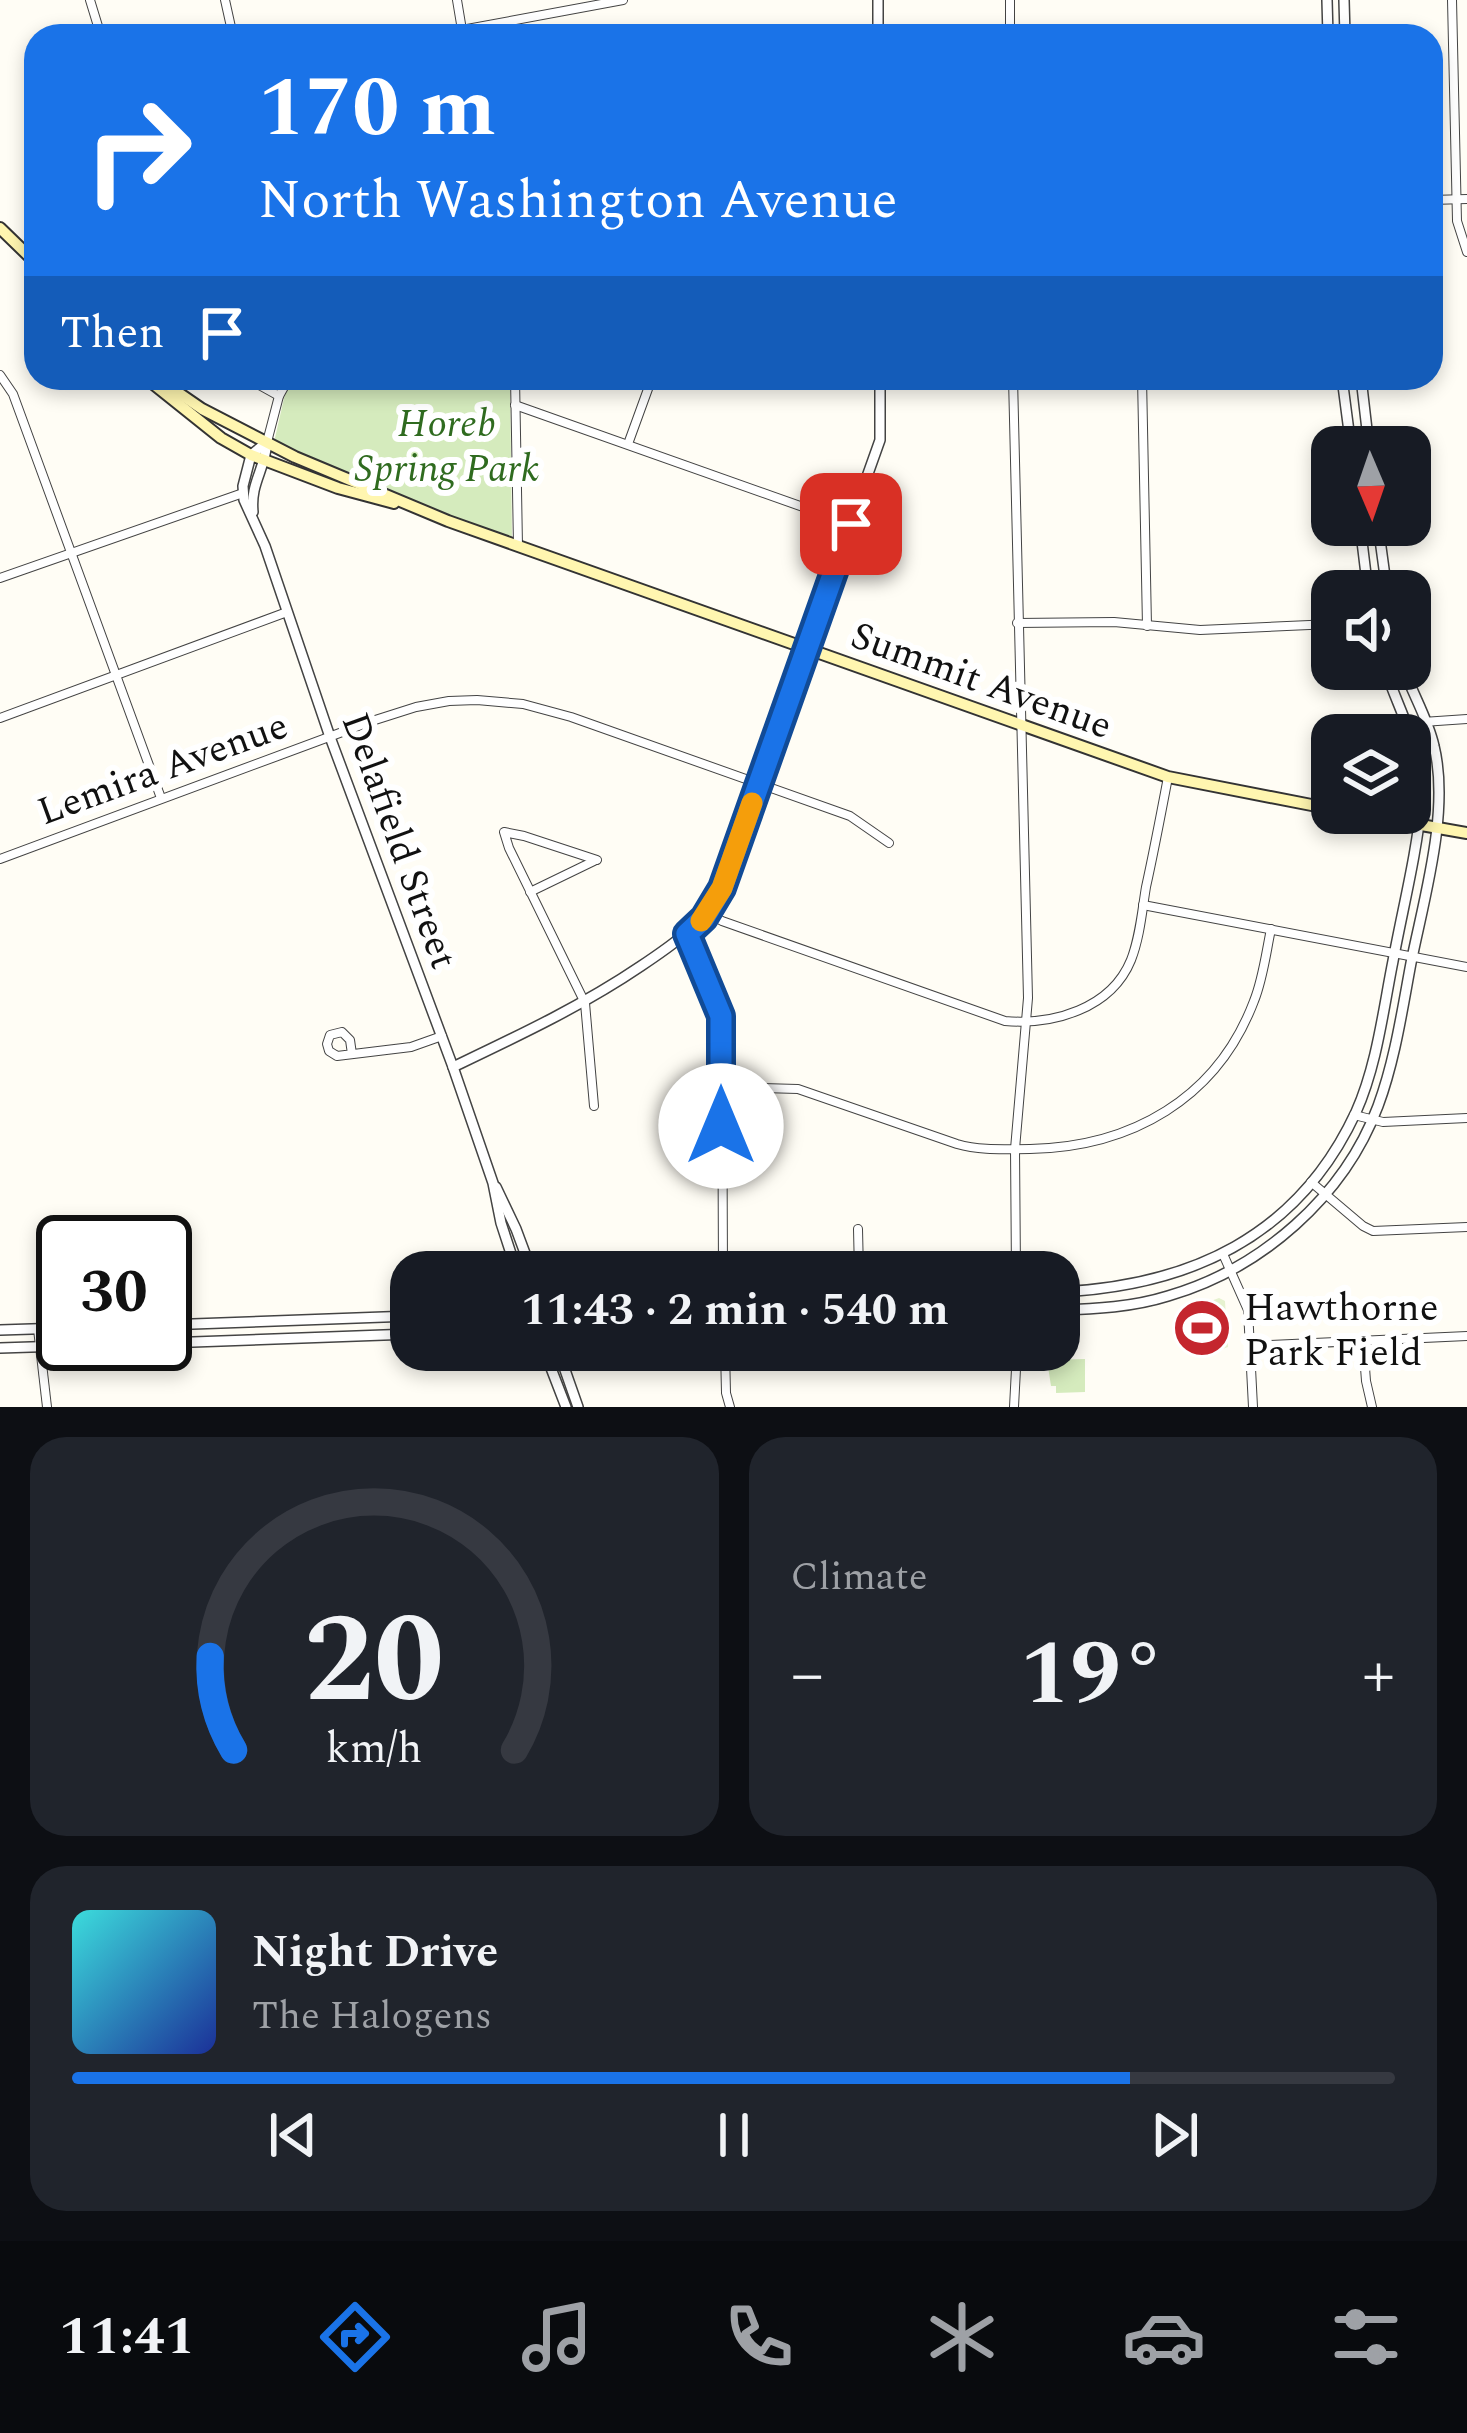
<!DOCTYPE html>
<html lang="en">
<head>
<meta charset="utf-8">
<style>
  :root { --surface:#171b24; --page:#20242c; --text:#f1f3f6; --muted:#9ea1a6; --line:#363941; --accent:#1a73e8 }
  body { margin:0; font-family:Spectral,serif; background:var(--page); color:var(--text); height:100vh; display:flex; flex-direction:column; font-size:45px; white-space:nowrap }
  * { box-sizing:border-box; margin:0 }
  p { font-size:39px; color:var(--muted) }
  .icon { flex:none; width:66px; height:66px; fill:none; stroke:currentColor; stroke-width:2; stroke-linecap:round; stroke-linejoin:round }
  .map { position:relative; height:1407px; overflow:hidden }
  .side { display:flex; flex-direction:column; gap:30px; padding:30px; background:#0d0f14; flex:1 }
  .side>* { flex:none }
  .top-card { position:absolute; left:24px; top:24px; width:1419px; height:366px; border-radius:36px; box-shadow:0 6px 18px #0003; background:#1a73e8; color:#fff; overflow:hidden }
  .needle { width:78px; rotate:178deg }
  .buttons { position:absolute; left:1311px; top:426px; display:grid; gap:24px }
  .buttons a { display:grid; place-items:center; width:120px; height:120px; border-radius:24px; background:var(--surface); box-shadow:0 6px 18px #0003; font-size:60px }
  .speed { position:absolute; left:36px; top:1215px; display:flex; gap:24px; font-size:60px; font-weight:700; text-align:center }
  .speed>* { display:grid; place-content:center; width:156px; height:156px; border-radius:50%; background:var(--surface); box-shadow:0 6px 18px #0003; line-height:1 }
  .speed .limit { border:6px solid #111; border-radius:18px; background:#fff; color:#111 }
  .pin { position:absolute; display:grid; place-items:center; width:102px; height:102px; color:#fff; margin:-51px; border-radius:24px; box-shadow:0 6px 18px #0006 }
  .me { position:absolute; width:132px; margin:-66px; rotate:0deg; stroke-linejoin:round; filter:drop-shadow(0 0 9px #0008) }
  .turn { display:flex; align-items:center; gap:42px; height:252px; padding:0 36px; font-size:54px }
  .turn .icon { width:156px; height:156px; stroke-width:2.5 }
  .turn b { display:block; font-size:84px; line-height:102px }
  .then { display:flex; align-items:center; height:114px; padding:0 36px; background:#0003; gap:24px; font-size:45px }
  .big { font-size:90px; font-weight:700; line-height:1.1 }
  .side .tile { flex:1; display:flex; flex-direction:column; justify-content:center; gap:18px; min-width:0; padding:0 42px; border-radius:36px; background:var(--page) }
  .side .dial { align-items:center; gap:0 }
  .dial svg { height:312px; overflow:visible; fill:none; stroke:var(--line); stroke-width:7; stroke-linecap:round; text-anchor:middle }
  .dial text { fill:var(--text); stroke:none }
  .song { display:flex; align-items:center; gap:36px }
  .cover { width:144px; height:144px; border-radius:18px; background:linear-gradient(135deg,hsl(180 70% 55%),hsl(230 70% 35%)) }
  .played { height:12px; border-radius:6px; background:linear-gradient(90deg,var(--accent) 80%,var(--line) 80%) }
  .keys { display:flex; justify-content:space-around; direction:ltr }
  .heat { display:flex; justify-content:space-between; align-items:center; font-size:66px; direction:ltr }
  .side .tiles { flex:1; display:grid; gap:30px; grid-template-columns:1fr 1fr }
  .tile:last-child { grid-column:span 2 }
  .trip { position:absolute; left:390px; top:1251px; width:690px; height:120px; border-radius:36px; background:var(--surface); box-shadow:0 6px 18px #0003; font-weight:700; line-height:120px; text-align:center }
  .dock { display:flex; height:192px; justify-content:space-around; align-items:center; background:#090b0e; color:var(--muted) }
  .dock .icon { width:84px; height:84px }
  .dock .on { color:var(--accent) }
  .dock b { font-size:54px; color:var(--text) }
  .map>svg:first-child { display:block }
</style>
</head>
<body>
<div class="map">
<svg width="1467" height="1407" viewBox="0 0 1467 1407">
  <rect width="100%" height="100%" fill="#fffdf5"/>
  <!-- green -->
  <g fill="#d5ebbd">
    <path d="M296,378H510L512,537L451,517L274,442L285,394Z"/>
    <path d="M1085,1359V1392L1056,1393V1386H1051L1047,1360Z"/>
  </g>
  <!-- pitch -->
  <path fill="#e6f2cf" d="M1219,1298L1225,1301L1228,1347L1217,1351L1192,1348L1178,1333L1176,1314Z"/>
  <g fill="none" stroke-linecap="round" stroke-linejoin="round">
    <!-- minor casing -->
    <g stroke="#444" stroke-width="10">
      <g id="minor">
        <path d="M90,0L101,36"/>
        <path d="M225,0L233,36"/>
        <path d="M457,0L463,36"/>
        <path d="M1010,0V36"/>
        <path d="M1452,0L1457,221L1467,252"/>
        <path d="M429,36L623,0"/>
        <path d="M1431,200L1467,199"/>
        <path d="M0,375L13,394L161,798"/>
        <path d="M253,378L261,386L279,396"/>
        <path d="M515,378L518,546"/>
        <path d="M1013,378L1028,998L1015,1149L1016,1272"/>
        <path d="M1142,378L1147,626"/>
        <path d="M515,405L851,524"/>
        <path d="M267,442L279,396L289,378"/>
        <path d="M628,444L652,378"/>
        <path d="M0,578L243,493"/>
        <path d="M1017,623L1114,622L1200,630L1332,624"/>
        <path d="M0,718L287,612"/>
        <path d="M1408,723L1467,719"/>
        <path d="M0,859L372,721L416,707L449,701L477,700L523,704L571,717L850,816L889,843"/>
        <path d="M530,892L594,861"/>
        <path d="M1143,905L1467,967"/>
        <path d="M708,913L722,921L1005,1021C1053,1025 1111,1009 1131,960C1140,937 1142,911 1146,887C1154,851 1161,814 1168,777"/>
        <path d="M687,934L722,1023L723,1272"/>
        <path d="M352,1054L350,1040L342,1032L330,1035L327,1044L329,1051L337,1056L411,1047L442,1036"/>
        <path d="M721,1087L798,1089L957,1144C981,1151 1005,1149 1030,1149C1131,1147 1217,1099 1254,1001C1263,979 1266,953 1271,929"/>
        <path d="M594,1106L585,1003L509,848L504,832L524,836L597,860"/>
        <path d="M1354,1115L1383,1122L1467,1118"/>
        <path d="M1311,1182L1363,1226L1373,1231L1467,1227"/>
        <path d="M858,1229L859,1272"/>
        <path d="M1223,1254L1248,1310L1253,1407"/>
        <path d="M38,1329L47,1407"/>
        <path d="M1363,1341L1366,1381L1372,1407"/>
        <path d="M1251,1346L1467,1336"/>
        <path d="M725,1350L726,1393L730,1407"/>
        <path d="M1014,1407L1017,1350"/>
      </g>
    </g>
    <!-- tertiary casing -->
    <g stroke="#444" stroke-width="12">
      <g id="tertiary">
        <path d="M878,0V36"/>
        <path d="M1327,0L1328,36"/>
        <path d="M1344,0L1345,36"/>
        <path d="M1342,378L1351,447"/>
        <path d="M1361,378L1369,447"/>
        <path d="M267,442L251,455L243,486L244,500L265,546L330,737L453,1067L493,1183L501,1223L517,1272"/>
        <path d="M253,512C250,483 265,470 267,442"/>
        <path d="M1360,525L1368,591"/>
        <path d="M1378,525L1387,591"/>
        <path d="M453,1067C518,1036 582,1006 641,966C671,946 697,928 717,898L880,440V378"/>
        <path d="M496,1187L516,1229L532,1272"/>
        <path d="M1059,1292C1190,1286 1298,1237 1356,1112C1377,1065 1383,1011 1393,961C1403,907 1417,853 1422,798C1423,751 1400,713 1385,669"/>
        <path d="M1059,1310C1096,1309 1133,1307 1168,1296C1261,1269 1344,1197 1378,1106C1395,1060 1402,1011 1411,963C1424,898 1450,811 1434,746C1428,719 1413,695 1404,669"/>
        <path d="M165,1325L411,1316"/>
        <path d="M0,1330L63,1328"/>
        <path d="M165,1343L411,1334"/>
        <path d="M0,1348L124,1344"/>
        <path d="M544,1350L566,1407"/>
        <path d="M558,1350L578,1407"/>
      </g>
    </g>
    <!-- secondary casing -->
    <g stroke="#333" stroke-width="14">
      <g id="secondary">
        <path d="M0,228L36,263"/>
        <path d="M146,378L221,438L251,455L338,488L394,503"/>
        <path d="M157,378L202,409L295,457L448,521L1168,777L1332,809"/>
        <path d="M1353,813L1467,833"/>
      </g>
    </g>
    <!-- minor -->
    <use href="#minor" stroke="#fff" stroke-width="8"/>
    <!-- tertiary -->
    <use href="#tertiary" stroke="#fff" stroke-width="9"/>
    <!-- secondary -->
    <use href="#secondary" stroke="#fff6b0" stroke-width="10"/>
  </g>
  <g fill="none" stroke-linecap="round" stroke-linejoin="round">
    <!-- route casing -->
    <g stroke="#114b97" stroke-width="30">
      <path id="route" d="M721,1126V1016L687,934L704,918L722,888L851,524"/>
    </g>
    <!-- route -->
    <use href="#route" stroke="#1a73e8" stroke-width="21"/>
    <!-- slow -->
    <path stroke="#f59e0b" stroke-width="21" d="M701,921L722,888L752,803"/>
  </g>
  <!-- icons -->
  <defs>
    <g id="stadium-disc" transform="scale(3)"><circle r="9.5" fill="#c4262e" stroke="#fff"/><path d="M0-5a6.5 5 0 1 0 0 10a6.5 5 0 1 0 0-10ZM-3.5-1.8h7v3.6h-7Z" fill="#fff"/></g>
  </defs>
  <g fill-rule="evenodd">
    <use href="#stadium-disc" x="1202" y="1328"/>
  </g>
  <g text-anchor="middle" stroke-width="12" stroke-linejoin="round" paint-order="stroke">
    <!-- park labels -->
    <g font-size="39" font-style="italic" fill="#2f6b1f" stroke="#fff">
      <text x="447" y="436">Horeb<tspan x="447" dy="45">Spring Park</tspan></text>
    </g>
    <!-- street labels -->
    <g font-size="39" fill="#111" stroke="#fff">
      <text transform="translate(982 679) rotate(20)" y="14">Summit Avenue</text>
      <text transform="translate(162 767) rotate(-20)" y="14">Lemira Avenue</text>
      <text transform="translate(401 840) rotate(70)" y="14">Delafield Street</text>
    </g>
    <!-- poi labels -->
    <g font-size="39" fill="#111" stroke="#fff" text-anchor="start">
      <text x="1244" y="1320">Hawthorne<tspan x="1244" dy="45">Park Field</tspan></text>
    </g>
  </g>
</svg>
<div class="buttons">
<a><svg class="needle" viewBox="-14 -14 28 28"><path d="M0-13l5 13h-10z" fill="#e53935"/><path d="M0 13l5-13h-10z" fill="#9ea1a6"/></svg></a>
<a><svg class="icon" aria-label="sound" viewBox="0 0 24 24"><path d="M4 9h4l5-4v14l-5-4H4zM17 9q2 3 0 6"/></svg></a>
<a><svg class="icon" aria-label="layers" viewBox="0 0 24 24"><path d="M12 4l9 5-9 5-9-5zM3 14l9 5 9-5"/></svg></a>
</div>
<div class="speed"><div class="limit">30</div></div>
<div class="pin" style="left:851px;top:524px;background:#d93025"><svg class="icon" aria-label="arrive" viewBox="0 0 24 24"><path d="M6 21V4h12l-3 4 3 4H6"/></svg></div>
<svg class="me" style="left:721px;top:1126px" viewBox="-20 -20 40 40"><circle r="19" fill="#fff"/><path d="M0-13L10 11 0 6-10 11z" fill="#1a73e8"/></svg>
<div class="trip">11:43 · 2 min · 540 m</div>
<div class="top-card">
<div class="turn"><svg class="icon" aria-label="right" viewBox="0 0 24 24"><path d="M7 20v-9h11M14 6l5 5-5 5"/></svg><div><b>170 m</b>North Washington Avenue</div></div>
<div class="then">Then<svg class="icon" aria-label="arrive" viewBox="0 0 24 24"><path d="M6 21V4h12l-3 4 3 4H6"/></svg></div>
</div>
</div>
<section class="side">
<div class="tiles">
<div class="tile dial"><svg viewBox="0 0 100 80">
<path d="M14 69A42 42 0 1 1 86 69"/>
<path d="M14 69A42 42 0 0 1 8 45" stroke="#1a73e8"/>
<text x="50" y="56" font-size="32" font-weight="700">20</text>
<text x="50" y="72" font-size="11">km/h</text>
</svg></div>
<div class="tile"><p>Climate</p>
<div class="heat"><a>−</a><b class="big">19°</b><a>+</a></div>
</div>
<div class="tile">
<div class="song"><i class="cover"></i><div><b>Night Drive</b><p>The Halogens</p></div></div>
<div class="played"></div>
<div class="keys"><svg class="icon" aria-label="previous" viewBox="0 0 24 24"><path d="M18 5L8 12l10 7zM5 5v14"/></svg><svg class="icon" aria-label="pause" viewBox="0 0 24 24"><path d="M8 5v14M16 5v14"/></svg><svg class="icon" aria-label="next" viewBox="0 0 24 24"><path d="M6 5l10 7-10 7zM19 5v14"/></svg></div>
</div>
</div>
</section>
<nav class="dock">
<b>11:41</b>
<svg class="icon on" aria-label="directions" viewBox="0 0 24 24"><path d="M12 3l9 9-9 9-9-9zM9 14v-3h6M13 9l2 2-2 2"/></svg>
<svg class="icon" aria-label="music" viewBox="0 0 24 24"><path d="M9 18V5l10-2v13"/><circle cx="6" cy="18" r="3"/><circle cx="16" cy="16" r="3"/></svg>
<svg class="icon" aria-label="phone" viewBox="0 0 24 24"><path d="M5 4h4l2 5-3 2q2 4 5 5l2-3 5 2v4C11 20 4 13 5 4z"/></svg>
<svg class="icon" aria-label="climate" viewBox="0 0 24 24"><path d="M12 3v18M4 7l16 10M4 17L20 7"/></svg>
<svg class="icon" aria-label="car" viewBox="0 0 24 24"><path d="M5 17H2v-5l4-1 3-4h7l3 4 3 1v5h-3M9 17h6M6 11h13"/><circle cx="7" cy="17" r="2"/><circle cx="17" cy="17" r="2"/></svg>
<svg class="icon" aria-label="filters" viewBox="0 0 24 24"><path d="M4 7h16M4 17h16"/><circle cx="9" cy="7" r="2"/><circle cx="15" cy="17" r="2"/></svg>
</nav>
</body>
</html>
